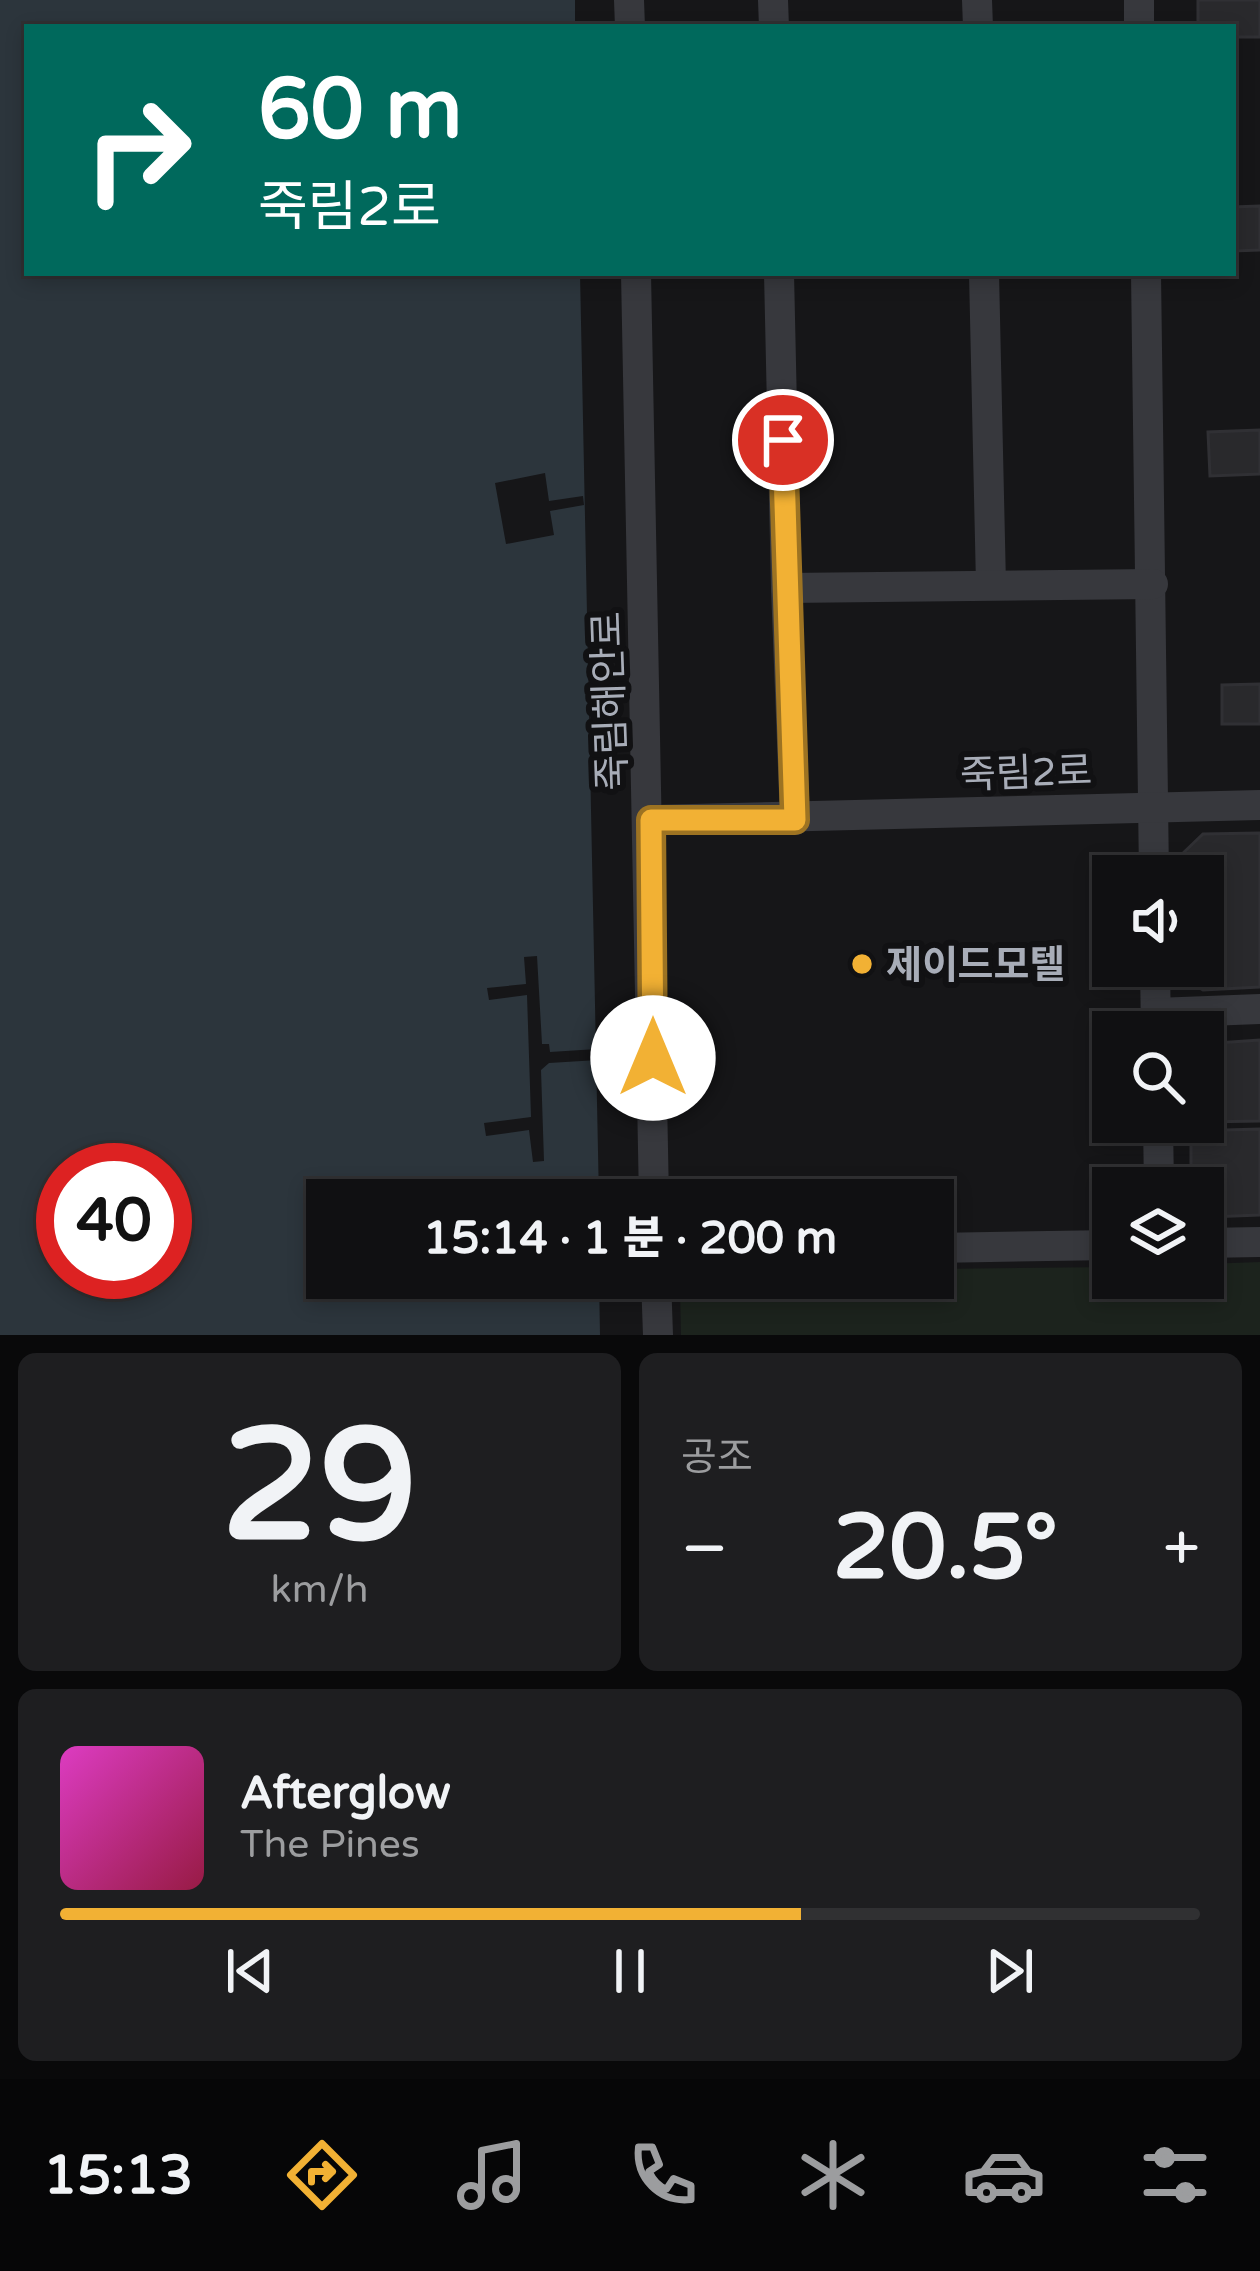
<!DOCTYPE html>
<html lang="ko">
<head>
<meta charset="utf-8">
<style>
  :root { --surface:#101012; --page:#1e1e20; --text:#f1f3f6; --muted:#9c9d9f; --line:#303032; --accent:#f2b134 }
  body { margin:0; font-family:"Varela Round","Noto Sans KR",sans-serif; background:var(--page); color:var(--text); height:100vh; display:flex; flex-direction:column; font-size:45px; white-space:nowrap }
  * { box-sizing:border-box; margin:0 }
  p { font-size:39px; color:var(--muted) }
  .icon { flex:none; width:66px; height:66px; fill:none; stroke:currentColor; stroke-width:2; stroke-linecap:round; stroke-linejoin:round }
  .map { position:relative; height:1335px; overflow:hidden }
  .panel { display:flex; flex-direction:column; gap:18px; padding:18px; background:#09090a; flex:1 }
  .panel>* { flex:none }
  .top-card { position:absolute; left:24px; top:24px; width:1212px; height:252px; border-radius:0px; box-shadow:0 6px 18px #0003,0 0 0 3px var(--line); background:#00695c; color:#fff; overflow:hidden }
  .controls { position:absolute; left:1092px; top:855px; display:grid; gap:24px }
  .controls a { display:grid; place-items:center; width:132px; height:132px; border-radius:0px; background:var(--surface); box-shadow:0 6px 18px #0003,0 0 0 3px var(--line); font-size:60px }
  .speed { position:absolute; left:36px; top:1143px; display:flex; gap:24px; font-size:60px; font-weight:700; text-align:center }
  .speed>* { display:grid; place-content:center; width:156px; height:156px; border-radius:50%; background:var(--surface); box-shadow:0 6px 18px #0003,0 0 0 3px var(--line); line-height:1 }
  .speed .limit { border:18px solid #d22; background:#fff; color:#111 }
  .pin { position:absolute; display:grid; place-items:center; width:102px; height:102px; color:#fff; margin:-51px; border:6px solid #fff; border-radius:50%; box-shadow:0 3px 12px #0007 }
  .me { position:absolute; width:132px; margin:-66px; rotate:0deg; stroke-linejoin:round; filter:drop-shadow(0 0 9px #0008) }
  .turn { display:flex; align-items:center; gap:42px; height:252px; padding:0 36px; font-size:54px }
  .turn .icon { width:156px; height:156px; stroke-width:2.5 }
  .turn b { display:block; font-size:84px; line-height:102px }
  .big { font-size:90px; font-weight:800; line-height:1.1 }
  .panel .widget { flex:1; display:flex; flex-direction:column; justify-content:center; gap:18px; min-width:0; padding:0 42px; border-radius:18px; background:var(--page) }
  .panel .dial { align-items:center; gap:0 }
  .dial b { font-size:156px; line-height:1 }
  .song { display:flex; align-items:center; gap:36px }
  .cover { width:144px; height:144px; border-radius:18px; background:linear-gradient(135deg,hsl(310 70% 55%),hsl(340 70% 35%)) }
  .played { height:12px; border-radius:6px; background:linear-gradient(90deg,var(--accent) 65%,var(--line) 65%) }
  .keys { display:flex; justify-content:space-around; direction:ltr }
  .heat { display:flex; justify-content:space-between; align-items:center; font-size:66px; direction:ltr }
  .panel .tiles { flex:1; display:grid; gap:18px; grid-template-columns:1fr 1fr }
  .widget:last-child { grid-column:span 2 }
  .trip { position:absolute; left:306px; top:1179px; width:648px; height:120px; border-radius:0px; background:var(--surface); box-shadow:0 6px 18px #0003,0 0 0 3px var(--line); font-weight:800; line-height:120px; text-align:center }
  .dock { display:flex; height:192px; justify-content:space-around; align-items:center; background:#060607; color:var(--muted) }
  .dock .icon { width:84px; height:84px }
  .dock .current { color:var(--accent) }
  .dock b { font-size:54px; color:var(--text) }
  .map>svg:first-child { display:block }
</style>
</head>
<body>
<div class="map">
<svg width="1260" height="1335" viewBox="0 0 1260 1335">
  <rect width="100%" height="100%" fill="#161618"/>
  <!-- green -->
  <path fill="#1c231d" d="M1260,1262V1335H681L680,1290L690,1278H933V1269L1113,1267V1278H1203V1264Z"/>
  <!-- water -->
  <path fill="#2c353c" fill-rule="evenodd" d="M0,0H575V27H27V273H580L599,1200H327V1278H599L600,1335H0ZM63,1170H165V1272H63Z"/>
  <!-- pier -->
  <g fill="#161618">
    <path d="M545,473L549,501L583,496L584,505L550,511L554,535L506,544L495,483Z"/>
    <path d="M537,956L542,1044H549L550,1052L597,1049L598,1060L549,1063L541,1070L544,1161L533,1162L529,1130L486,1136L484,1123L531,1117L527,995L489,1000L487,988L526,984L524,957Z"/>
  </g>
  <!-- building -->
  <g fill="#29292c" stroke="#303034" stroke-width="3">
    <path d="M1198,0H1260V37H1233V27H1198Z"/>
    <path d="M1260,206V250L1233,251V207Z"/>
    <path d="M1260,430V474L1210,476L1208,432Z"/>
    <path d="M1260,684V724H1222V685Z"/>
    <path d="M1260,833V987L1203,990L1185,979L1184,966H1203V876H1182L1181,855L1203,834Z"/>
    <path d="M1260,1040V1121L1201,1122L1203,1044Z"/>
    <path d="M1260,1129V1215L1209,1217L1203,1212V1188H1191V1131Z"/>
  </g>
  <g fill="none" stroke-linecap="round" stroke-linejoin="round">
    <!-- minor -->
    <g stroke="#37383d" stroke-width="30">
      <path d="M629,0L630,27"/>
      <path d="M773,0L774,27"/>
      <path d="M977,0L978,27"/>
      <path d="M1139,0V27"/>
      <path d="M636,273L654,1200"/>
      <path d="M779,273L786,588"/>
      <path d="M984,273L991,585"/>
      <path d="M1146,273L1154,876"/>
      <path d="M651,820L1260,805"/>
      <path d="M795,820L786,588L1153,584"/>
      <path d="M1155,966L1156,1032"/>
      <path d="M1156,1013L1260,1009"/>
      <path d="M1158,1122L1159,1188"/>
      <path d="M1203,1243L1260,1242"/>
      <path d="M933,1248L1113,1245"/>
      <path d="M656,1278L658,1335"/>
    </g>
  </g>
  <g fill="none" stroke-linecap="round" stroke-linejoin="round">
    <!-- route casing -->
    <g stroke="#9d7322" stroke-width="30">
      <path id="route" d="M653,1058L651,820H795L783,440"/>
    </g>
    <!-- route -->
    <use href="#route" stroke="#f2b134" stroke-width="21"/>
  </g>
  <!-- markers -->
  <circle fill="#f2b134" stroke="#111113" stroke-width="4.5" cx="862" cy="964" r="12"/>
  <g text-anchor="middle" stroke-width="12" stroke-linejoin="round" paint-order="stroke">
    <!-- street labels -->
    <g font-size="39" fill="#a8adb8" stroke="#111113">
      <text transform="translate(609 701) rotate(-92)" y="14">죽림해안로</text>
      <text transform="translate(1026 772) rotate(-2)" y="14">죽림2로</text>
    </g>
    <!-- poi labels -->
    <g font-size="39" font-weight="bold" fill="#a8adb8" stroke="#111113" text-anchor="start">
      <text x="886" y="978">제이드모텔</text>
    </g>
  </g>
</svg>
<div class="controls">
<a><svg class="icon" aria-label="sound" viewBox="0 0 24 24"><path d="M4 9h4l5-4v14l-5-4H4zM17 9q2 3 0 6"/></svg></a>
<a><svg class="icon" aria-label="search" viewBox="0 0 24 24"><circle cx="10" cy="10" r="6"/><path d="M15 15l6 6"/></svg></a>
<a><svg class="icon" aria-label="layers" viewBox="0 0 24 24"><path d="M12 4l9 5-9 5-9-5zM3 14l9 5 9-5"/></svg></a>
</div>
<div class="speed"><div class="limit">40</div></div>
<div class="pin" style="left:783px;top:440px;background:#d93025"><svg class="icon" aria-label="arrive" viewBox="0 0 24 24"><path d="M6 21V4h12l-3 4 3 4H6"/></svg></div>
<svg class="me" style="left:653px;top:1058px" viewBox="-20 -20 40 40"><circle r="19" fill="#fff"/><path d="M0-13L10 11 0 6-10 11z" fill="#f2b134"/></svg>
<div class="trip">15:14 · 1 분 · 200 m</div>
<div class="top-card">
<div class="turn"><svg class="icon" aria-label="right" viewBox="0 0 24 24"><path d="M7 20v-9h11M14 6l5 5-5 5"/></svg><div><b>60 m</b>죽림2로</div></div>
</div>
</div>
<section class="panel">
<div class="tiles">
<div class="widget dial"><b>29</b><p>km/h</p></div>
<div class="widget"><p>공조</p>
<div class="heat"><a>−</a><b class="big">20.5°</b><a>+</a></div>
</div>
<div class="widget">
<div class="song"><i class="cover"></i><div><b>Afterglow</b><p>The Pines</p></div></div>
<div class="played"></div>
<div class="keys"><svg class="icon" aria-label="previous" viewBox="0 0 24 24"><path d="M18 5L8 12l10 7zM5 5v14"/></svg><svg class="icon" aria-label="pause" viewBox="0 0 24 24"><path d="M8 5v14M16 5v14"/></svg><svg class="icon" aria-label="next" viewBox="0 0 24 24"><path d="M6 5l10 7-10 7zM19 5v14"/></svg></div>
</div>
</div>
</section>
<nav class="dock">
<b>15:13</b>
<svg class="icon current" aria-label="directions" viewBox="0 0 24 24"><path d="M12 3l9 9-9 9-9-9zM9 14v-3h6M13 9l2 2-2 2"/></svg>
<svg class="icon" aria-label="music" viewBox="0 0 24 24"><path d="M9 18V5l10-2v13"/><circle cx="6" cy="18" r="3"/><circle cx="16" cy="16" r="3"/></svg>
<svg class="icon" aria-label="phone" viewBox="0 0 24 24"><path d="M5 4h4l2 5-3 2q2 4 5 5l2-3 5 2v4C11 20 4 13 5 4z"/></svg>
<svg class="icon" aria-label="climate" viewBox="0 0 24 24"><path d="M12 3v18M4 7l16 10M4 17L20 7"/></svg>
<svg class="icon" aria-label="car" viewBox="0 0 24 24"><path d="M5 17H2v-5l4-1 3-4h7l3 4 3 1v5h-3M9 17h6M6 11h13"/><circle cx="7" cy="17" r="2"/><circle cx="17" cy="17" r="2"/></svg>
<svg class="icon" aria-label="filters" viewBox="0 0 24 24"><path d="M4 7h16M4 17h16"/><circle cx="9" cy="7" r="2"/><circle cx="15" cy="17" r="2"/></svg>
</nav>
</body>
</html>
